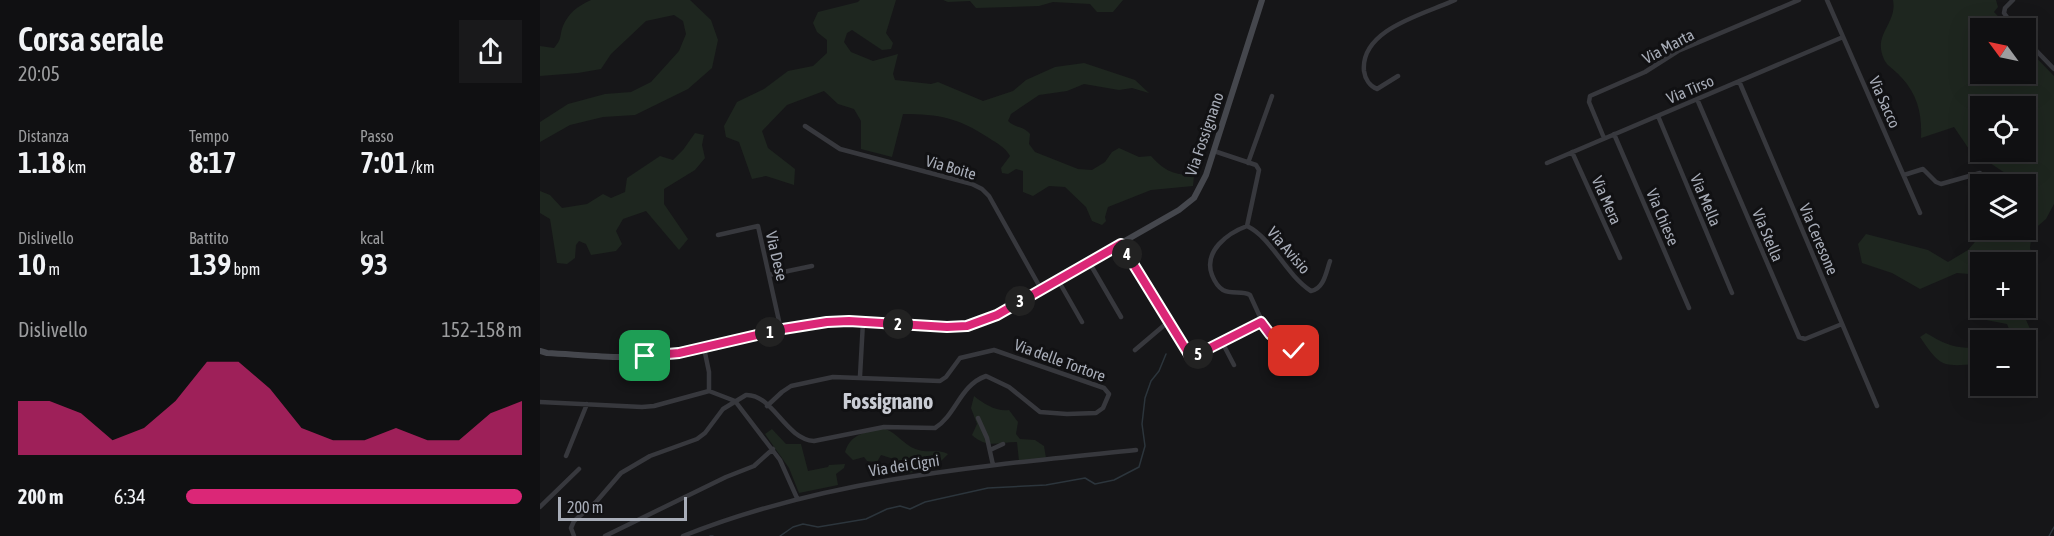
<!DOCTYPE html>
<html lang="it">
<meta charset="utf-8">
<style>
:root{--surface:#101012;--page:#19191b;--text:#f1f3f6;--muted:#9c9d9f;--line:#303032;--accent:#db2777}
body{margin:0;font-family:"Asap Condensed",sans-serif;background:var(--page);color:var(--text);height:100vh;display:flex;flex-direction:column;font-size:22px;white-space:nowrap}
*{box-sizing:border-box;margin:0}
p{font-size:20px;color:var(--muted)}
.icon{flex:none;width:33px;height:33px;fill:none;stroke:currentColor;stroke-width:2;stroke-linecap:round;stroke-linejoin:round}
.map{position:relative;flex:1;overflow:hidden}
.sheet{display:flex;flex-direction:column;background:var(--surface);width:540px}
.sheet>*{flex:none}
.needle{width:39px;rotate:303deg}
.controls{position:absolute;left:1430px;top:18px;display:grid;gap:12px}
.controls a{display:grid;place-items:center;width:66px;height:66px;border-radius:0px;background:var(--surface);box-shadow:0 6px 24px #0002,0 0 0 2px var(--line);font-size:30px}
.scale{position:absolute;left:18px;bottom:15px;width:129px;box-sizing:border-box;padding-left:6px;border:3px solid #a8adb8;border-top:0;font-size:16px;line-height:21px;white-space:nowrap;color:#a8adb8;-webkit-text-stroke:4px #111113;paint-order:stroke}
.pin{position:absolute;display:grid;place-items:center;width:51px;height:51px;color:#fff;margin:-26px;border-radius:12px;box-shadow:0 3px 9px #0006}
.km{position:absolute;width:30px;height:30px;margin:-15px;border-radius:50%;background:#222;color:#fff;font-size:16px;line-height:30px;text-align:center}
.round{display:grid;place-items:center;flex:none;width:63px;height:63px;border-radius:0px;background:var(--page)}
.headline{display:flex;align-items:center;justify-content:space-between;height:102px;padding:0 18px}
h1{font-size:33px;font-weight:600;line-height:45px}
.metrics{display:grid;grid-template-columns:repeat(3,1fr);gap:9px;height:102px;padding:6px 18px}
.metrics div{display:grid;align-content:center}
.metrics b{font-size:30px;font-weight:600}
.metrics small{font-size:16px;font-weight:400}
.metrics p{font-size:16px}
.chart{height:168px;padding:12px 18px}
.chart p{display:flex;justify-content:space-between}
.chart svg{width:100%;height:108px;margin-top:6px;fill:var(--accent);opacity:.7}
ul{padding:0 18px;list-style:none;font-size:20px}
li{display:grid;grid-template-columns:96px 72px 1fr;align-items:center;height:45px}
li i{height:15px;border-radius:8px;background:var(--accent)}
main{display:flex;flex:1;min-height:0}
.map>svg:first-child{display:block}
.green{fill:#1e261f;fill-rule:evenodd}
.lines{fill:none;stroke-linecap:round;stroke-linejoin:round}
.stream{stroke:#2c353c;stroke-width:1.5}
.street{stroke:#37383d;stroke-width:4.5}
.secondary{stroke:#45474d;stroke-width:6}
.route-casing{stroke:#fff;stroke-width:12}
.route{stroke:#db2777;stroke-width:8}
.labels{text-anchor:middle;stroke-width:6;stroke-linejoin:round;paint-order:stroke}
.street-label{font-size:16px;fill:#a8adb8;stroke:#111113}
.district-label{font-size:22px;font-weight:bold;fill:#c9ccd4;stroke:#111113}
</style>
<main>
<section class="sheet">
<div class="headline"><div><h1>Corsa serale</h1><p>20:05</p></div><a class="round"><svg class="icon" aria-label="share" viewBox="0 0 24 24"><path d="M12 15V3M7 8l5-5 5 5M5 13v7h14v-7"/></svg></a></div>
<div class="metrics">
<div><p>Distanza</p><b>1.18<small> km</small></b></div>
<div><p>Tempo</p><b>8:17</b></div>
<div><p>Passo</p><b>7:01<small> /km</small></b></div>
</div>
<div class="metrics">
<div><p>Dislivello</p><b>10<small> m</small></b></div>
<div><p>Battito</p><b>139<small> bpm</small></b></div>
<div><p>kcal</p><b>93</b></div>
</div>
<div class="chart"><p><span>Dislivello</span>152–158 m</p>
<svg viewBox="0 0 160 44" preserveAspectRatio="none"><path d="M0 44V22L10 22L20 27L30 38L40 33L50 22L60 6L70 6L80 17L90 33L100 38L110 38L120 33L130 38L140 38L150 27L160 22V44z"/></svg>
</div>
<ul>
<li><b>200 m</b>6:34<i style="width:100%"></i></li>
</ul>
</section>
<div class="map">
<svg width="1514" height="536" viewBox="0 0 1514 536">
<rect width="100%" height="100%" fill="#161618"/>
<path class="green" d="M51,0H150L171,20L178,40L172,68L148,89L95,115L63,117L30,125L0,142V122L28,104L65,94L91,92L111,82L139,51L146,34L143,21L134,15L106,21L71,54L61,69L38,73L0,76V46L14,48C23,38 19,36 23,26C29,12 38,6 51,0Z
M320,0H356L346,33L353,43L351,49L342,50L312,30L307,33L304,42L311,52L333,61L358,54L353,74L355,80L391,84L398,82L443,101L473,91L486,80L515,67L544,63L595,80L609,93L592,88L579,90L544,84L527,91L499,95L471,114L468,121C475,128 484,126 490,134L489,144L495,152L538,169L552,170L565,162L572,152L579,148L599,157L611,156C625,172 634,174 654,176L653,186L611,190L568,207L565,217L566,221L562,225L552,221L546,207L525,187L509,186L493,196L483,192V171L476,169L468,174L462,173L461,168L470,156C465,147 458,144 449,138C418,118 400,114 363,114L352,157L321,149V121L314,109L298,104L284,91L247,105L222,131L228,148L255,169L254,185L226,176L212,179L199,142L186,137L184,126L197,102L224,89L248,71L273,66L287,53V40L277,32L273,23L278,12L318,2Z
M403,0H583L573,12H557L550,4L513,2L499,6L436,8L430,1L408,2Z
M1353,0H1456L1458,7L1454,12L1469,28H1440V74H1485V46L1514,76V204L1506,219L1492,231L1490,248L1495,269L1485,301V262H1440V275L1417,273L1380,289L1352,273L1322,263L1318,244L1326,234L1388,250L1408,262L1428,250L1440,236L1452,230H1485V184H1477L1474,179L1447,161L1433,155L1414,127L1381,138C1382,114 1378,96 1362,78C1352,66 1344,67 1341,49C1339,31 1357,20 1353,0ZM1440,106H1485V152H1440Z
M155,133L164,135L162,145L165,158L155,170L124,189V204L148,239L139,250L106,211L83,219L76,231L82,244L76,251L51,255L46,244L39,241L36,245L35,258L27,264L17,263L10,219L0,213V191L10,195L22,208L47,204L63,194L71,198L85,192L87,178L120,156L133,160L143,150Z
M1440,304V308H1483L1482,311L1491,331V356L1485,364V340H1469L1472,336L1467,324L1446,320L1437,306Z
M1386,333C1405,344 1418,351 1440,346V365L1436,364C1401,367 1400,366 1380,337Z
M434,396C444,404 457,412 469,410L478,422L476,434L480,439L495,440L504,446L506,458L479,461L477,442C458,442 447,449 432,435L437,424L431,408Z
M342,428C353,430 361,441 371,447C385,455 398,448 408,454L394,468L363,474L359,469L357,460L341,455L337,462L327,461L324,457L313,460L305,452C311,433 325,433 342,428Z
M232,429L246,444H261L268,471L288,467L289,465L305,464L304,468L296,474L298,485L259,493L249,468L225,434Z"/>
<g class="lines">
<path class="stream" d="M170,536H173
M240,536L253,527L263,524L278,527L326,519L347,509L360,506L370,509L385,502L448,488L506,485L545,478L555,484L574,480L599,467L605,446L602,424L605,398L611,381L619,371L626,354
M1509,536L1514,527"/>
<path class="street" d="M1287,0L1380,213
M1473,0L1465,8L1464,13L1475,28
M1485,39L1514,69
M858,76L837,89C830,86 825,79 824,71C820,29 885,14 915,0
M1199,81L1337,406
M1157,99L1259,337L1265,339L1302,324
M1118,116L1192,293
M265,126L300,149L432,184L442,189L449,196L501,289
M1074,134L1149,308
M1064,138L1049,102L1050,96L1105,72L1138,51L1259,0
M674,151L716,165L719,170L707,226C688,233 663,251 672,275C674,280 678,287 683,290C692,295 702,290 710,295L726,330L757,354
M1032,152L1080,258
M708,163L732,96
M1007,163L1303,37
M1364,175L1383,169L1396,182L1401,184L1440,173
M707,226C732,238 745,274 771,291C784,289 786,272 790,261
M178,235L218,226L241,330
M581,244L651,356H654L721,322
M549,262L581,317
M229,275L272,266
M518,280L542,322
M682,342L694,365
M164,348L169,372V391L195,401L240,460L257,498
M595,350L628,322
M320,376L323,322
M0,402L102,407L114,406L169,391
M438,418L447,438L453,465
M450,450L463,444
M26,456L47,404
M0,507L39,469
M34,536L31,528L34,521L56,502L81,473L110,456L157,439L165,433L183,409L206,395C233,394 245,439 274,441L344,427L395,428C416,415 420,385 446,376L469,387L500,412L527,414L556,413L563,408L569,394L564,388L454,350L420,358L406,377L400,381L293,377L251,386L242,392L227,406
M65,536L186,477L214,466L233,449
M143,536C288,478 442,466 596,450"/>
<path class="secondary" d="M0,351L7,353C47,355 90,360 130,355C185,347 238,326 295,322C342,319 405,338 448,319L639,210L654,198L666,175L722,0"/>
</g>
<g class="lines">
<g class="route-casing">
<path id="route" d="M105,356L139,353L243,329L287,322L309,321L407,327L427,326L457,315L581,244L650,356H654L721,322L730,334L754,351"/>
</g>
<use href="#route" class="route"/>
</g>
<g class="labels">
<g class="street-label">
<text transform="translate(1128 46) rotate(-28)" y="6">Via Marta</text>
<text transform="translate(1150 89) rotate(-23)" y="6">Via Tirso</text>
<text transform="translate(1345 102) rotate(66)" y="6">Via Sacco</text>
<text transform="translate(664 134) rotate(-71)" y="6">Via Fossignano</text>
<text transform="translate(411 167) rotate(16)" y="6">Via Boite</text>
<text transform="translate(1067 200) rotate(66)" y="6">Via Mera</text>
<text transform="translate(1166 200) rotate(67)" y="6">Via Mella</text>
<text transform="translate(1123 217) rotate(67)" y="6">Via Chiese</text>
<text transform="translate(1228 235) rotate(67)" y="6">Via Stella</text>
<text transform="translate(1279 239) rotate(67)" y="6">Via Ceresone</text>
<text transform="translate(749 250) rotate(49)" y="6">Via Avisio</text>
<text transform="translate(237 256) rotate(77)" y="6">Via Dese</text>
<text transform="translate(520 360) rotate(20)" y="6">Via delle Tortore</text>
<text transform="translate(364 465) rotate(-9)" y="6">Via dei Cigni</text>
</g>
<g class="district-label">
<text x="348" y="409">Fossignano</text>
</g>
</g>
</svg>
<div class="controls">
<a><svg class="needle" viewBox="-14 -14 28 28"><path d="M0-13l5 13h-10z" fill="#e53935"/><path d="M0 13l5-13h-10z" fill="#9c9d9f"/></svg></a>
<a><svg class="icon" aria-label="locate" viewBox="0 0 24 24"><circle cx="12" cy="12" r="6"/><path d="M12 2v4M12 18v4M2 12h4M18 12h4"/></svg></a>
<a><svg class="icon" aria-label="layers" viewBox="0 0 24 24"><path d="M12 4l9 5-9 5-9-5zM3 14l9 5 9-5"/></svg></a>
<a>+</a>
<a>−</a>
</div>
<div class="scale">200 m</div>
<div class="pin" style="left:105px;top:356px;background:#1e9e55"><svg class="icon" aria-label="arrive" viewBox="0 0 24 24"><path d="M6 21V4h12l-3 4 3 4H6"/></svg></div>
<div class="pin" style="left:754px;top:351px;background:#d93025"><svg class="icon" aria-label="check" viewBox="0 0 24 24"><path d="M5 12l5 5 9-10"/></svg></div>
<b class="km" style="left:230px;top:332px">1</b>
<b class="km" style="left:358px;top:324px">2</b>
<b class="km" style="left:480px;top:301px">3</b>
<b class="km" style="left:587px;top:254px">4</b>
<b class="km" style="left:658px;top:354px">5</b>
</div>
</main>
